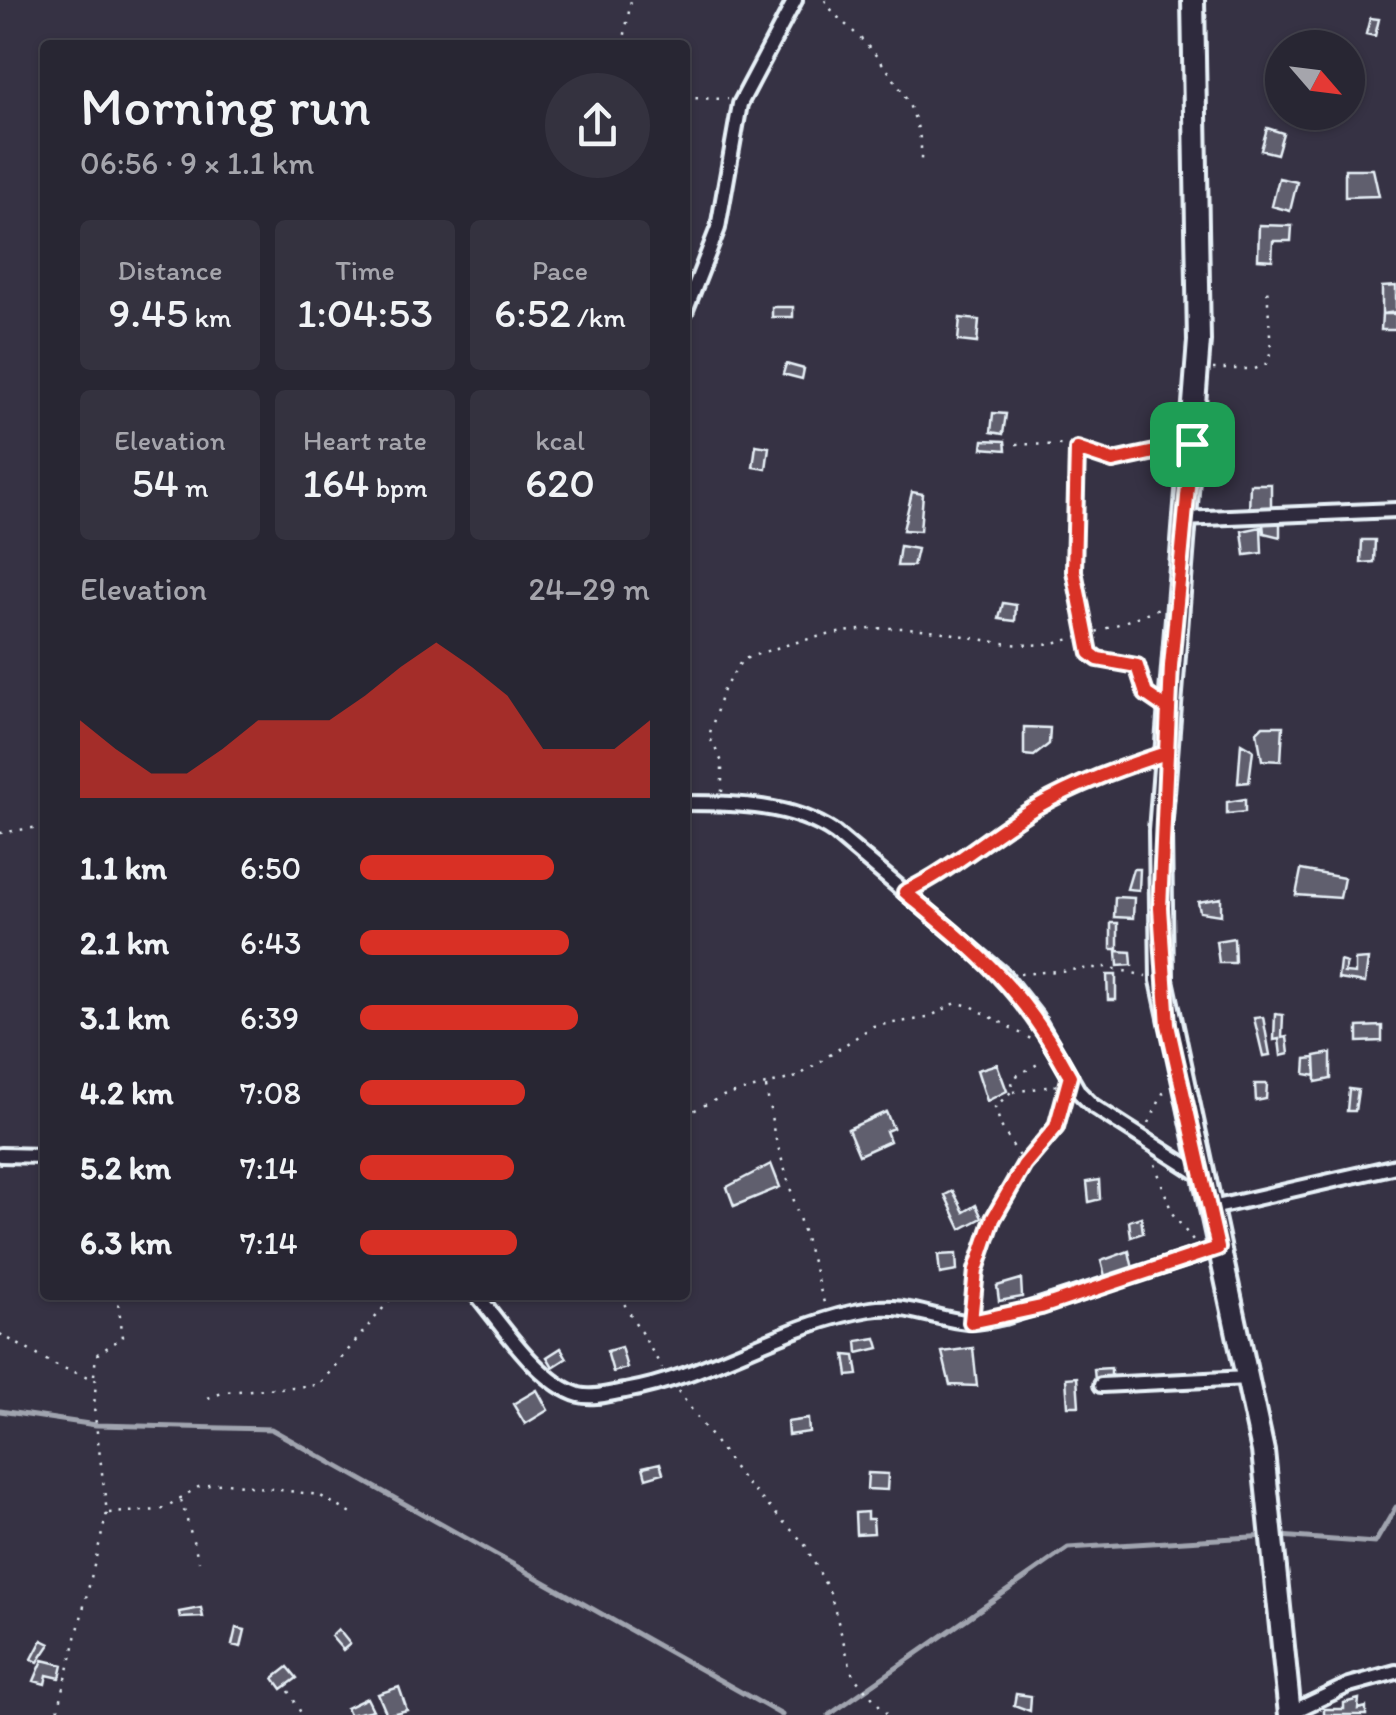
<!DOCTYPE html>
<meta charset="utf-8">
<style>
:root{--surface:#282633;--page:#34323f;--text:#f1f3f6;--muted:#a5a5ac;--line:#44434e;--accent:#d93025}
body{margin:0;font-family:Itim,sans-serif;background:var(--page);color:var(--text);height:100vh;display:flex;flex-direction:column;font-size:38px;white-space:nowrap}
*{box-sizing:border-box;margin:0}
p{font-size:32px;color:var(--muted)}
.icon{flex:none;width:55px;height:55px;fill:none;stroke:currentColor;stroke-width:2;stroke-linecap:round;stroke-linejoin:round}
.map{position:relative;flex:1;overflow:hidden}
.drawer{position:absolute;left:40px;top:40px;width:650px;height:1260px;display:flex;flex-direction:column;background:var(--surface);border-radius:10px;box-shadow:0 2px 8px #0004,0 0 0 2px var(--line)}
.drawer>*{flex:none}
.needle{width:65px;rotate:118deg}
.tools{position:absolute;left:1265px;top:30px;display:grid;gap:20px}
.tools a{display:grid;place-items:center;width:100px;height:100px;border-radius:50%;background:var(--surface);box-shadow:0 2px 8px #0004,0 0 0 2px var(--line);font-size:50px}
.pin{position:absolute;display:grid;place-items:center;width:85px;height:85px;color:#fff;margin:-42px;border-radius:20px;box-shadow:0 5px 15px #0006}
.round{display:grid;place-items:center;flex:none;width:105px;height:105px;border-radius:52px;background:var(--page)}
.summary{display:flex;align-items:center;justify-content:space-between;height:170px;padding:0 40px}
h1{font-size:55px;font-weight:600;line-height:75px}
.metrics{display:grid;grid-template-columns:repeat(3,1fr);gap:15px;height:170px;padding:10px 40px}
.metrics div{display:grid;align-content:center;border-radius:10px;background:var(--page);text-align:center}
.metrics b{font-size:42px;font-weight:600}
.metrics small{font-size:28px;font-weight:400}
.metrics p{font-size:28px}
.chart{height:280px;padding:20px 40px}
.chart p{display:flex;justify-content:space-between}
.chart svg{width:100%;height:180px;margin-top:10px;fill:var(--accent);opacity:.7}
ul{padding:0 40px;list-style:none;font-size:32px}
li{display:grid;grid-template-columns:160px 120px 1fr;align-items:center;height:75px}
li i{height:25px;border-radius:12px;background:var(--accent)}
.map>svg:first-child{display:block}
.lines{fill:none;stroke-linecap:round;stroke-linejoin:round}
.stream{stroke:#a0a4af;stroke-width:5}
.building{fill:#605e6e;stroke:#e8f1f8;stroke-width:2.5}
.street-casing{stroke:#e8f1f8;stroke-width:20}
.primary-casing{stroke:#e8f1f8;stroke-width:28}
.path{stroke:#e8f1f8;stroke-width:2.5;stroke-dasharray:2.5 8;stroke-linecap:butt}
.street{stroke:#2f2a3d;stroke-width:12}
.primary{stroke:#2f2a3d;stroke-width:20}
.route-casing{stroke:#fff;stroke-width:20}
.route{stroke:#d93025;stroke-width:12}
</style>
<div class="map">
<svg width="1396" height="1715" viewBox="0 0 1396 1715">
<rect width="100%" height="100%" fill="#363244"/>
<filter id="ink" filterUnits="userSpaceOnUse"><feTurbulence type="fractalNoise" baseFrequency=".01" numOctaves="2"/><feDisplacementMap in="SourceGraphic" scale="20" xChannelSelector="R" yChannelSelector="G"/><feConvolveMatrix kernelMatrix="1 2 1 2 8 2 1 2 1" color-interpolation-filters="sRGB"/></filter>
<g filter="url(#ink)">
<g class="lines">
<path class="stream" d="M0,1411L96,1425L271,1429L782,1715
M1279,1536L1375,1543L1396,1507
M829,1715L1068,1548L1268,1536"/>
</g>
<path class="building" d="M1370,18L1379,19L1375,36L1366,34Z
M1267,128L1283,133L1277,154L1261,150Z
M1345,169H1373L1379,196L1345,197Z
M1279,178L1297,182L1290,211L1272,206Z
M1259,225L1292,226L1291,241H1273L1272,260L1258,259Z
M1396,286V312L1382,314V287Z
M772,307H793V317H772Z
M1382,314H1396V330H1381Z
M960,318L979,320L977,343L958,341Z
M786,364L804,369L802,379L783,374Z
M993,413L1006,414L1003,434L991,432Z
M983,440L1005,441L1006,450L982,448Z
M756,445L769,447L766,469L753,467Z
M1250,484H1271V513H1249Z
M912,492L923,494L920,531L903,530Z
M1280,523V537L1264,533L1263,524Z
M1261,527L1262,553L1245,555L1242,531Z
M1362,540H1375L1374,562L1361,563Z
M900,546L917,549L913,566H897Z
M1003,603L1016,605L1015,621L999,619Z
M1263,726H1283L1281,761L1262,760L1257,732Z
M1024,727L1050,728L1049,744L1034,756L1024,755Z
M1241,743L1253,750L1249,782L1238,783Z
M1245,799V812L1227,814V802Z
M1133,869H1140L1139,890L1127,889Z
M1301,870L1344,878L1340,898L1296,895Z
M1115,897L1134,898L1133,918L1114,917Z
M1221,898V915L1200,912L1198,902Z
M1111,923H1118V949H1111Z
M1234,938L1235,963H1219L1216,941Z
M1117,951L1131,952L1132,965L1118,966Z
M1368,959L1365,983L1338,979L1340,961L1347,963L1344,973L1355,974V960Z
M1107,975H1116V1000H1108Z
M1275,1014L1283,1015L1282,1038L1287,1037L1289,1054L1281,1056L1279,1039L1274,1040Z
M1263,1017L1270,1055L1263,1056L1254,1018Z
M1382,1026V1041L1358,1042V1027Z
M1331,1053V1079L1316,1082L1315,1056Z
M1315,1058L1316,1076L1305,1074L1306,1059Z
M997,1064L1007,1091L987,1101L977,1070Z
M1255,1084H1267L1266,1099L1256,1101Z
M1349,1089L1358,1090L1355,1111H1347Z
M886,1112L893,1128L886,1131L890,1141L859,1155L848,1129Z
M771,1164L780,1187L734,1206L727,1187Z
M1099,1180L1100,1199L1089,1202L1087,1182Z
M953,1191L964,1212L976,1205L982,1218L961,1229L945,1195Z
M1141,1217L1143,1233L1131,1237L1129,1221Z
M1129,1251L1133,1269L1105,1276L1101,1261Z
M956,1254L957,1271L940,1274L938,1255Z
M1021,1279L1022,1297L999,1301L997,1286Z
M876,1338L879,1348L858,1353L857,1341Z
M621,1347L627,1368L613,1372L607,1351Z
M561,1348L567,1358L553,1367L547,1357Z
M973,1348L977,1386L950,1385L942,1352Z
M845,1355L855,1356L858,1375L848,1376Z
M1111,1368V1380L1095,1381L1094,1369Z
M1077,1377L1079,1406H1068L1066,1378Z
M537,1390L548,1410L525,1424L513,1404Z
M808,1419L809,1432L788,1435L787,1422Z
M660,1463L663,1473L646,1478L643,1467Z
M868,1473L888,1474L887,1490L867,1489Z
M867,1512V1519H873L874,1533L856,1534L855,1513Z
M201,1608L203,1617L180,1618L179,1612Z
M236,1628L245,1630L241,1647L232,1645Z
M338,1629L350,1644L343,1650L331,1636Z
M42,1640L50,1644L38,1662L32,1659Z
M43,1660L63,1665L60,1678L47,1675L45,1684L34,1681Z
M288,1667L297,1678L282,1689L274,1678Z
M399,1687L407,1710L387,1715L378,1694Z
M1016,1694L1031,1696L1030,1711L1014,1705Z
M367,1698L373,1710L349,1715L346,1708Z
M1359,1699L1358,1709L1366,1707V1715H1324V1709H1344V1703Z"/>
<g class="lines">
<g class="street-casing">
<path id="street" d="M685,312L718,228L740,104L795,0
M1182,519L1396,510
M685,803C735,803 793,804 835,833L1003,975L1036,1017L1079,1092L1093,1106L1204,1177
M0,1155L45,1156
M1212,1208L1396,1166
M477,1295C502,1325 540,1384 579,1395C594,1399 611,1393 625,1391C710,1376 785,1323 870,1309C905,1303 934,1319 967,1322C979,1323 993,1319 1005,1317L1219,1248
M1101,1385L1248,1378
M1290,1713L1349,1685L1396,1672"/>
</g>
<g class="primary-casing">
<path id="primary" d="M1193,0L1199,341L1160,831L1162,980L1263,1451L1290,1715"/>
</g>
<path class="path" d="M825,0C834,17 850,27 863,41C894,74 928,121 920,167
M623,45L631,0
M685,98L728,99
M1213,369H1255L1266,364L1271,351L1267,286
M1016,444L1065,445L1113,461L1171,448
M1077,449L1074,571L1090,653L1098,659L1154,666
M1137,666L1141,687L1154,701
M722,792V762L709,736L723,690L742,660C799,638 868,622 930,630C970,635 1009,650 1051,643C1089,637 1124,622 1159,608
M0,833L45,826
M920,885C961,865 994,834 1032,810C1068,786 1107,772 1148,759
M1020,974L1107,967L1146,976
M766,1087L774,1133L825,1306
M1013,1092L1059,1085
M685,1115L723,1096L797,1077L873,1026L927,1018L956,1003L971,1006L1031,1039
M1149,1123L1165,1089
M1155,1164L1172,1213L1193,1241
M1024,1165L1001,1126L995,1107L1011,1092L1013,1078L1043,1061
M619,1295L662,1368
M972,1310C979,1256 992,1217 1021,1171C1037,1145 1059,1128 1065,1097
M0,1334L55,1365L96,1380L94,1408L107,1513L57,1715
M94,1375L96,1355L123,1337L117,1295
M678,1391L743,1480L804,1543L830,1593L853,1676L888,1715
M208,1398L225,1392L319,1385L394,1295
M181,1500L199,1561
M109,1513L161,1510L200,1486L227,1483L319,1495L355,1516
M289,1691L302,1715"/>
<use href="#street" class="street"/>
<use href="#primary" class="primary"/>
</g>
</g>
<g class="lines" filter="url(#ink)">
<g class="route-casing">
<path id="route" d="M1192,444L1171,666L1160,908L1168,1025L1218,1248L1041,1307L971,1322L976,1270L993,1219L1024,1165L1056,1127L1070,1076C1023,989 980,954 905,892C953,869 991,834 1036,807C1078,783 1120,768 1166,753L1168,709L1146,694L1137,666L1098,659L1090,653L1074,571L1077,449L1113,461L1192,444"/>
</g>
<use href="#route" class="route"/>
</g>
</svg>
<div class="tools">
<a><svg class="needle" viewBox="-14 -14 28 28"><path d="M0-13l5 13h-10z" fill="#e53935"/><path d="M0 13l5-13h-10z" fill="#a5a5ac"/></svg></a>
</div>
<div class="pin" style="left:1192px;top:444px;background:#1e9e55"><svg class="icon" aria-label="arrive" viewBox="0 0 24 24"><path d="M6 21V4h12l-3 4 3 4H6"/></svg></div>
<section class="drawer">
<div class="summary"><div><h1>Morning run</h1><p>06:56 · 9 × 1.1 km</p></div><a class="round"><svg class="icon" aria-label="share" viewBox="0 0 24 24"><path d="M12 15V3M7 8l5-5 5 5M5 13v7h14v-7"/></svg></a></div>
<div class="metrics">
<div><p>Distance</p><b>9.45<small> km</small></b></div>
<div><p>Time</p><b>1:04:53</b></div>
<div><p>Pace</p><b>6:52<small> /km</small></b></div>
</div>
<div class="metrics">
<div><p>Elevation</p><b>54<small> m</small></b></div>
<div><p>Heart rate</p><b>164<small> bpm</small></b></div>
<div><p>kcal</p><b>620</b></div>
</div>
<div class="chart"><p><span>Elevation</span>24–29 m</p>
<svg viewBox="0 0 160 44" preserveAspectRatio="none"><path d="M0 44V25L10 32L20 38L30 38L40 32L50 25L60 25L70 25L80 19L90 12L100 6L110 12L120 19L130 32L140 32L150 32L160 25V44z"/></svg>
</div>
<ul>
<li><b>1.1 km</b>6:50<i style="width:67%"></i></li>
<li><b>2.1 km</b>6:43<i style="width:72%"></i></li>
<li><b>3.1 km</b>6:39<i style="width:75%"></i></li>
<li><b>4.2 km</b>7:08<i style="width:57%"></i></li>
<li><b>5.2 km</b>7:14<i style="width:53%"></i></li>
<li><b>6.3 km</b>7:14<i style="width:54%"></i></li>
</ul>
</section>
</div>
